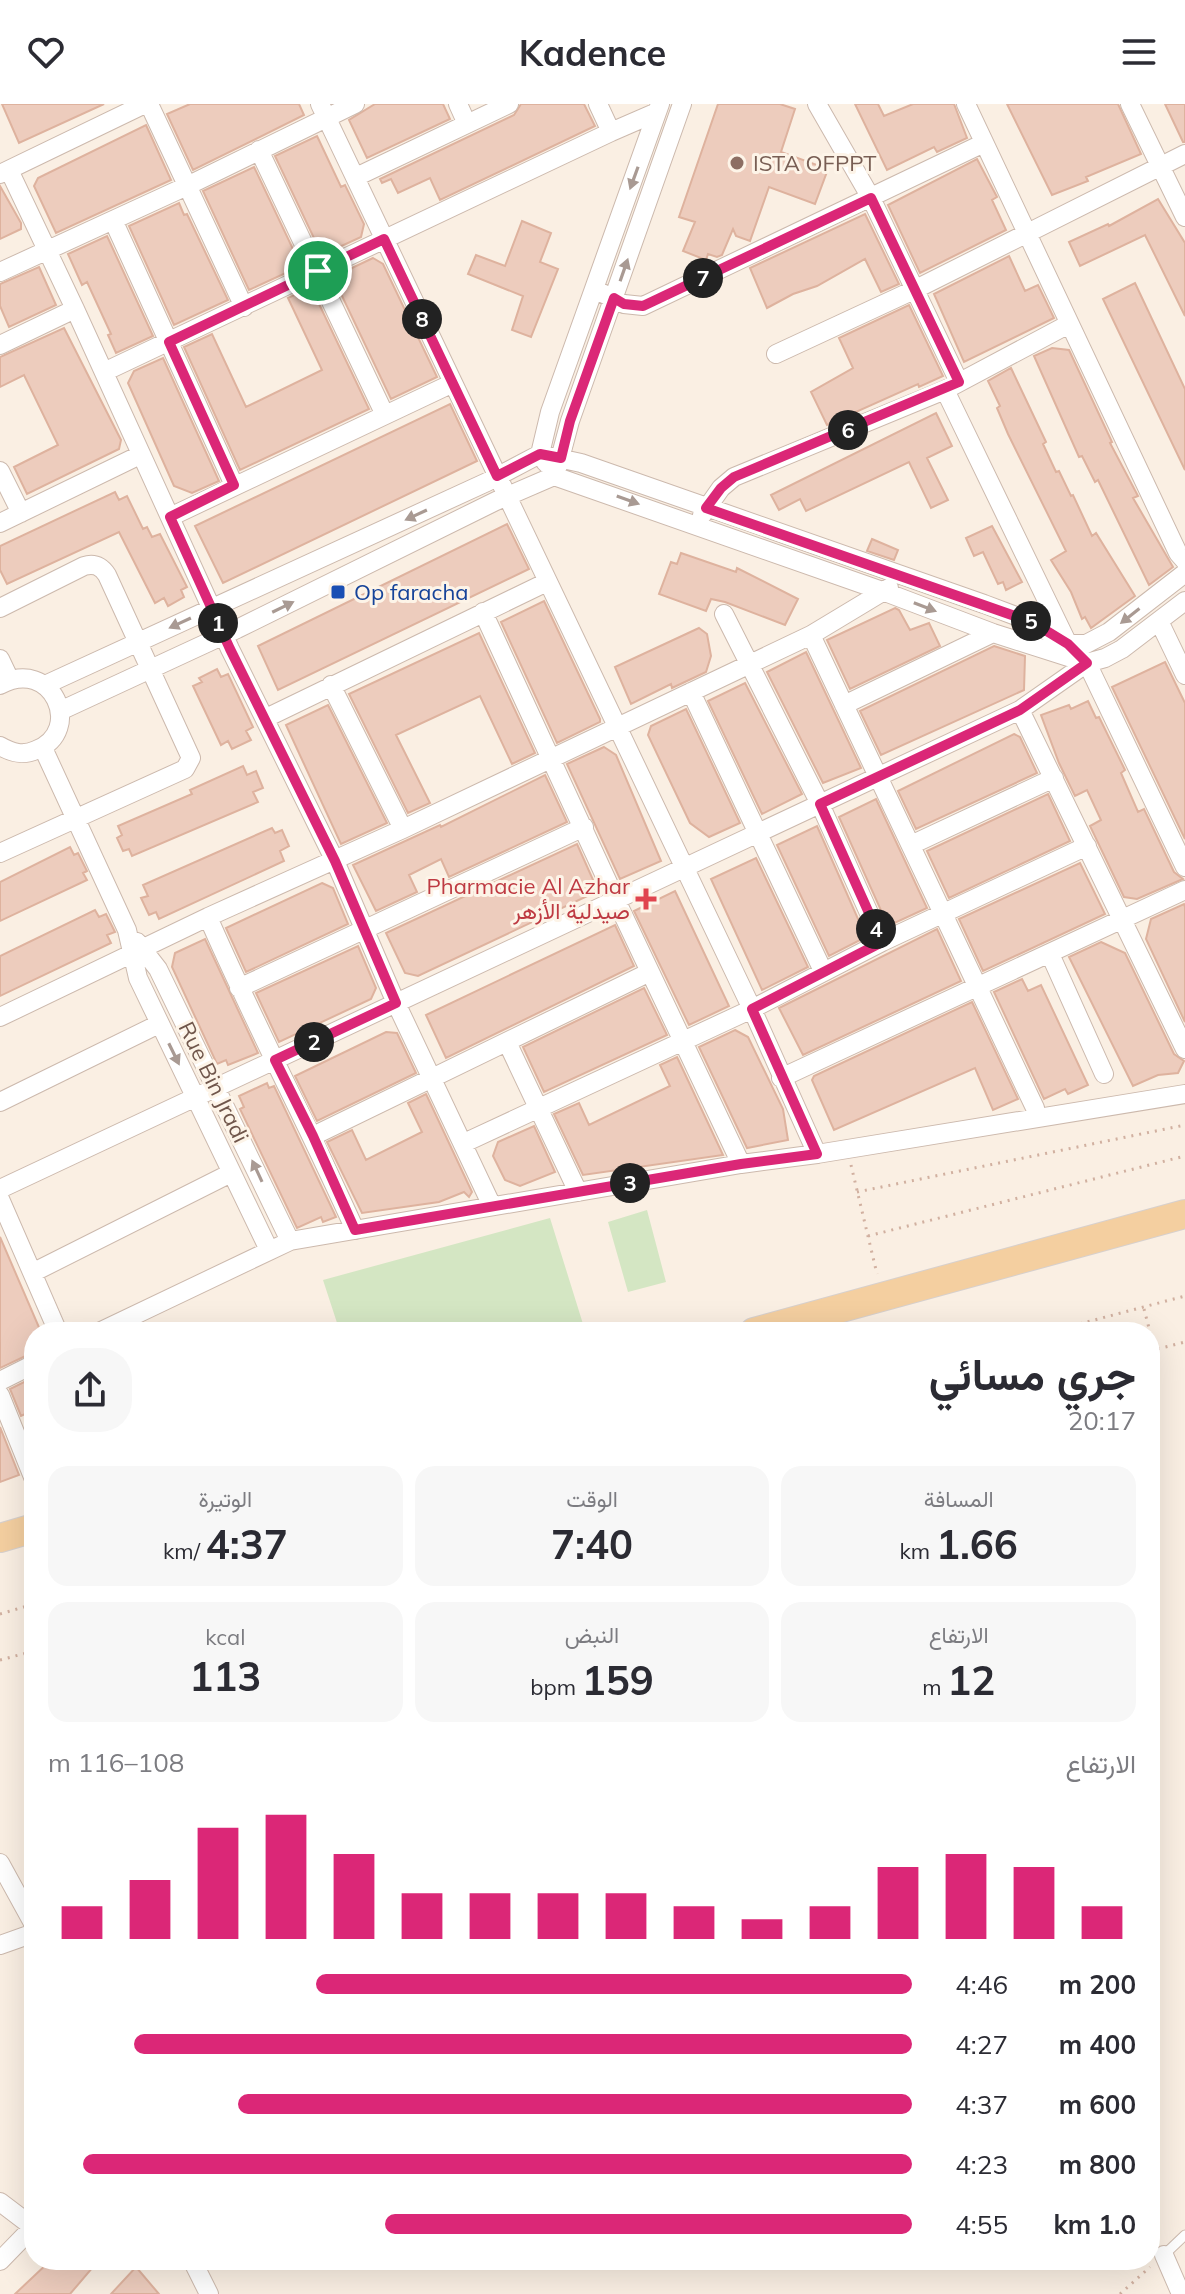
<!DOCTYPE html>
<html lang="ar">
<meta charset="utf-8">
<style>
:root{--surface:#fff;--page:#f7f7f7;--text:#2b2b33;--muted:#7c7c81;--accent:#db2777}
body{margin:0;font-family:Mulish,Vazirmatn,sans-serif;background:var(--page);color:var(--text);direction:rtl;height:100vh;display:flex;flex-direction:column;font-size:30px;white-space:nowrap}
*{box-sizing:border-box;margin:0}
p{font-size:26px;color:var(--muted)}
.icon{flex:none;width:44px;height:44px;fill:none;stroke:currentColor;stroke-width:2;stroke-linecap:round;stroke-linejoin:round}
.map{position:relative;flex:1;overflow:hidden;direction:ltr}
.side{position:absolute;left:24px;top:1218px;width:1136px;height:948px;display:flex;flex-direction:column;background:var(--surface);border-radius:32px;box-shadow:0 8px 32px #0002;direction:rtl}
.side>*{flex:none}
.pin{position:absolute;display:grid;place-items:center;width:68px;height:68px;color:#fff;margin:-34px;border:4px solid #fff;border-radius:50%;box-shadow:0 2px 8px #0007}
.km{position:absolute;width:40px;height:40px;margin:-20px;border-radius:50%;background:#222;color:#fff;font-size:22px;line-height:40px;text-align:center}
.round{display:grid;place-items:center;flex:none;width:84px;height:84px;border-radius:32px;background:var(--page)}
.summary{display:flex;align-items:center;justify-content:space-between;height:136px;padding:0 24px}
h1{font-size:44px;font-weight:700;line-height:60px}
.metrics{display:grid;grid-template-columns:repeat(3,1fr);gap:12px;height:136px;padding:8px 24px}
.metrics div{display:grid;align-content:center;border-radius:20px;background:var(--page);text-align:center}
.metrics b{font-size:40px;font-weight:700}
.metrics small{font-size:22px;font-weight:400}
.metrics p{font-size:22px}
.chart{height:224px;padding:16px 24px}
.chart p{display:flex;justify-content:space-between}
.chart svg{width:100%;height:144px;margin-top:8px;stroke:var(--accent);stroke-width:6}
ul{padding:0 24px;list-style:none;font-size:26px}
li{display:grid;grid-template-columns:128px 96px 1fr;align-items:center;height:60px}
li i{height:20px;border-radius:10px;background:var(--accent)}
header{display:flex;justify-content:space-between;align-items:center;height:104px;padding:0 24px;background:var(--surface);font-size:36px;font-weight:700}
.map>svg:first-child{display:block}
.garden{fill:#d4e6c3}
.building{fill:#edccbd;stroke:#deb29e;stroke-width:2}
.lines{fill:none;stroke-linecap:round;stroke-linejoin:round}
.service-casing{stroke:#ccb9ad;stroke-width:11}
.minor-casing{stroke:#ccb9ad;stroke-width:20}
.primary-casing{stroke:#d7d0cd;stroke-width:30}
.path{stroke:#d1b0a0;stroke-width:3;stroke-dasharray:2 6;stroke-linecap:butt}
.service{stroke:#fff;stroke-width:9}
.minor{stroke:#fff;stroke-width:18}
.primary{stroke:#f4cfa0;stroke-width:28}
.oneway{fill:#a99a93}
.route-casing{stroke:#fff;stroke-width:16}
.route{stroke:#db2777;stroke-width:10}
.education-dot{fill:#8d6e63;stroke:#fdf4e8;stroke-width:3}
.transit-dot{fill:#1a4fb4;stroke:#fdf4e8;stroke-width:3}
.health-dot{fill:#e0444e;stroke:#fdf4e8;stroke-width:3}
.labels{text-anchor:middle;stroke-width:6;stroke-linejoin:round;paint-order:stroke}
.education-label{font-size:22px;fill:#785e54;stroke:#fdf4e8;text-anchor:start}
.transit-label{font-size:22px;fill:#164399;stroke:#fdf4e8;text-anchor:start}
.health-label{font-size:22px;fill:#be3a42;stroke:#fdf4e8;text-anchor:end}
.street-label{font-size:22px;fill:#70564b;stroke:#fdf4e8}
</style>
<header><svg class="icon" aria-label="menu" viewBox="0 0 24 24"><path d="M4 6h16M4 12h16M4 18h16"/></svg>Kadence<svg class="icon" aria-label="heart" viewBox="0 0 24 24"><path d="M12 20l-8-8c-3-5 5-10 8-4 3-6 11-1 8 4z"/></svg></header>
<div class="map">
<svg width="1185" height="2190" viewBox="0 0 1185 2190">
<rect width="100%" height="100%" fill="#faefe3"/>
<path class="garden" d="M647,1106L666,1178L628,1188L608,1118Z
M550,1114L583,1220L556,1228H340L323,1176Z"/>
<path class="building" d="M2,0H104L19,39Z
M190,0H299L304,11L193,66L167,10Z
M375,0H443L450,15L367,54L349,16Z
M521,0H584L595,22L440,96L430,74L398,89L391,75L382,79L380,75L514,11Z
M718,0H780L795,5L781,48L828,65L815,100L769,83L750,137L736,132L733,125L722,151L717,153L708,150L706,156L683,147L695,118L679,113Z
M855,0H878L884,12L913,0H954L967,34L937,48L934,43L887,66Z
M1007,0H1118L1141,50L1086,73L1088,77L1052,91Z
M1165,0H1185V38H1183Z
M146,21L171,76L56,129L34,82L38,74Z
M317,32L341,83L345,81L364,120L361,133L322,151L275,52Z
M977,55L997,93L992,96L1006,126L920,169L888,101Z
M254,63L301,162L249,186L203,87Z
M0,82L21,119V125L0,135Z
M1158,95L1185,139V212L1145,131L1080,162L1069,138L1108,120L1109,122Z
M179,99L184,111L187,110L228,196L174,221L129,122Z
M865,110L899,180L881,188L865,155L817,182L793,190L767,204L750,164Z
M522,117L551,129L540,158L558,165L531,233L512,226L523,192L468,170L476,151L505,162Z
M107,132L153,232L116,249L108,231L111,230L87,178L82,181L68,150Z
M1009,152L1025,187L1038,181L1054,214L964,258L934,190Z
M373,154L383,160L437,273L391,295L333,173Z
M39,163L56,201L9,223L0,202V180Z
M1135,179L1185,285V366L1103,195Z
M311,183L369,305L240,366L184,243L212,230L246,303L322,266L288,194Z
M909,201L943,272L919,283L918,280L827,321L811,288L853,264L839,234Z
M64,224L121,336L119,345L27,390L14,363L58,341L24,271L0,283V253Z
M1052,244L1069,246L1112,338L1110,339L1138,392L1133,394L1173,463L1149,481L1098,376L1095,378L1082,352L1079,353L1034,252Z
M163,254L219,377L192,389L174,382L128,279L134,267Z
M1011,264L1046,338L1043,340L1056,368L1059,367L1071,392L1073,391L1092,432L1096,429L1135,492L1091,524L1085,513L1082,515L1071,488L1051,456L1066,447L1008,330L997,304L1000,302L988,277Z
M450,300L477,357L223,479L195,422Z
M936,309L952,342L927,354L948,396L931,404L909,358L806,407L800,395L779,406L771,391Z
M115,388L119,396L127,392L143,425L147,423L152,433L160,430L187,483L181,486L184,493L168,502L164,494L155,499L119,428L7,480L0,466V442Z
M507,420L529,465L278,586L258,542Z
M992,422L1022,478L1006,486L1003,478L998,480L983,448L974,452L966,434Z
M872,435L898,446L894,456L867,447Z
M681,449L736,468L737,464L798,495L785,521L725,498L711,495L706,507L659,490L671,458L677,460Z
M544,497L600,615V618L557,639L501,518Z
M895,504L899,506L910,526L929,519L940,542L850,585L827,536Z
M699,524L707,530L711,552L706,568L672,584L671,580L631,600L615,563Z
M479,529L535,649L512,660L480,592L396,631L430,699L408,709L349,590Z
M994,542L1025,552L1024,586L881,651L860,607Z
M806,548L861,664L823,679L767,568Z
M1165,558L1185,599V735L1112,583Z
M217,565L221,573L228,570L253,623L246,627L251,636L232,645L228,637L221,641L193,582L202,578L199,574Z
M745,579L802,690L762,710L708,597Z
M1088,597L1096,614L1099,613L1125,666L1121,669L1138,708L1144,705L1174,768L1183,775L1137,795L1124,793L1090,722L1101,716L1087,686L1075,692L1059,659L1041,611L1069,601L1071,605Z
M328,601L387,719L341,740L286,621Z
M686,605L740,719L709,733L690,719L648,631L651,622Z
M1014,630L1020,633L1037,669L916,725L898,687Z
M604,643L616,651L661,757L620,775L567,660Z
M243,662L247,671L256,667L263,684L253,688L258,698L132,752L129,745L123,747L117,734L122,731L118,722L192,690L190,686Z
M545,671L567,718L449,773L441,755L409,771L417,788L376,807L353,761L440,721L441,723Z
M1048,690L1070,737L949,794L927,747Z
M876,695L927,804L888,822L839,713Z
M817,722L866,833L829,852L777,741Z
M272,724L275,729L282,726L289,742L280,747L284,757L159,815L156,808L149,811L141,794L148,792L143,781Z
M577,740L598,787L418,872L405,869L386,829Z
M70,743L74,751L78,749L87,767L83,769L87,776L0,817V778Z
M756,754L808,863L762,886L711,775Z
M1080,759L1105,810L983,867L959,815Z
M322,779L333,784L348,820L246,868L226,824Z
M675,787L729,902L689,921L634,807Z
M1184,800L1185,803V918L1146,835L1151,815Z
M95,806L99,813L106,810L115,828L107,831L111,839L0,892V852Z
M615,821L634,862L446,954L426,911Z
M937,825L961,877L803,951L779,904Z
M205,835L258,949L228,961L226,956L217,960L172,863L175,849Z
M1101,838L1125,849L1174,950L1184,957L1178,969L1158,971L1133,982L1069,853Z
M358,842L376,884L371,895L279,938L256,889Z
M1022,875L1028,887L1041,881L1088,981L1068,990L1065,985L1044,995L994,888Z
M644,884L667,931L544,988L523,943Z
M972,898L1018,995L993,1006L975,964L834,1026L812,976L814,972Z
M735,926L748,933L783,1005L788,1036L747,1044L699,943Z
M386,928L397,929L416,969L317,1017L295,972Z
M677,953L723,1051L583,1071L554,1010L579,999L589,1021L670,982L660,961Z
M267,979L269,984L274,982L336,1113L323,1118L321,1113L297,1124L240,1005L244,1003L239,992Z
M426,990L472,1088L469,1093L464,1088L439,1098L362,1109L327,1038L352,1026L366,1056L422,1028L408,999Z
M534,1022L555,1068L520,1082L505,1076L493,1052L498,1038Z
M0,1133L41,1228H34V1248L0,1264Z
M34,1273V1306L21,1312L10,1285Z
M0,1323L19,1371L0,1378Z
M51,2156H99L70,2190H15Z
M136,2163L159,2190H111Z"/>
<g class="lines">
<g class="service-casing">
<path id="service" d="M1164,2151L1185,2131"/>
</g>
<g class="minor-casing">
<path id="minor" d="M149,0L244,203
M320,0L752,905L817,1050
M458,0L467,20
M598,0L611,28L657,8
M817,0L871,94L959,278
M966,0L1178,449L1185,457
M1130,0L1185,113
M259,46L384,309
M9,66L75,205L230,545L335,757L396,899L492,1102
M0,70L145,0
M356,73L509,0
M113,116L234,381
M0,168L187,82L355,0
M594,185L624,200L643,202L984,39
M0,241L75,205
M776,250L916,185L1185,50
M104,268L611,28
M945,286L1068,540L1087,559L1185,763
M546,359L540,350L550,308L660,0
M558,362L570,317L682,0
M0,367L21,409
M702,411L721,384L734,373L945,286L1069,220
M170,413L453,279
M0,419L140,351
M0,504L84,462C94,459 101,462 107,471L191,654L185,665L0,749
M483,508L616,796L741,1060
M724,510L820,700L882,838
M1159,517L1185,571
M811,531L1035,1004
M0,555L10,576
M0,581C52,552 85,627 36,646C23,652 12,649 0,642
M45,581L487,378L540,350L581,359L984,500L1032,518L1068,540H1086L1109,528L1185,469
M331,581L403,725
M691,588L823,867
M844,601L993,529
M1020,606L1185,945
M60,607L237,525L496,397L554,372L885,488L993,529L1087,559
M266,614L547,478
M43,644L127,826L138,874L269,1146
M911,741L1054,674
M208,813C254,919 308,1021 355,1126
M137,838L158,865L290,1137
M1050,850L1104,970
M239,884L584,723
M0,913L208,813L403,725L811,531L889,484
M507,938L578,1088
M781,974L1185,786
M0,998L159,920
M313,1032L650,868
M464,1039L752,905L882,838L1087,742
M0,1085L1020,606L1087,559L1105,554L1122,545L1185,497
M0,1095L58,1228
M34,1168L231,1069
M99,1228L290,1137L741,1060L817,1050L1185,990
M0,1277L34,1260
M0,1291L33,1373
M0,1759L34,1821
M0,1841L34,1829
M0,2098L33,2123
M1164,2151L1181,2190
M192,2156L209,2190
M0,2157L34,2122"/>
</g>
<g class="primary-casing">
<path id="primary" d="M754,1228L1185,1110
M0,1434L34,1424"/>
</g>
<path class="path" d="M851,1061L877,1170
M857,1088L1185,1021
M868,1132L1185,1052
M1144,1205L1150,1228
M1049,1228L1185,1192
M1150,1229L1155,1246
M1150,1247L1185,1238
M0,1510L34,1500
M0,1556L34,1547
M1120,2190L1150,2163"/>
<use href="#service" class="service"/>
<use href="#minor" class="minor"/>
<use href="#primary" class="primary"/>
</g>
<defs><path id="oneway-solid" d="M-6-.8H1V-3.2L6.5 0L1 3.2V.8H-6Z" transform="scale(2)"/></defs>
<g class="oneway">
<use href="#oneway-solid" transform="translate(634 74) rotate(110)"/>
<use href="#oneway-solid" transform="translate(624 166) rotate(-71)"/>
<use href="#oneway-solid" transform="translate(628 396) rotate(20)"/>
<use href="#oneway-solid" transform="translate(416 411) rotate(155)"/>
<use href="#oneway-solid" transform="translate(283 503) rotate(-26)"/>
<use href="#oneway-solid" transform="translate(925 503) rotate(21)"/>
<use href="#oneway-solid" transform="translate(1130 512) rotate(142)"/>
<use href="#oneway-solid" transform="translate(180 519) rotate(155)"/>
<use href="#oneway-solid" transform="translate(174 950) rotate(64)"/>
<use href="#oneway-solid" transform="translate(257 1067) rotate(-115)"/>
</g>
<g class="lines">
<g class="route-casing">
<path id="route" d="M871,94L959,278L734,373L721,384L706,404L1032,518L1068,540L1087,559L1020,606L820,700L882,838L752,905L817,1050L741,1060L355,1126L313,1032L275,956L396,899L335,757L230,545L170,413L234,381L169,238L384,135L497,372L540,350L561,354L570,317L614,194L624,200L643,202Z"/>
</g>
<use href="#route" class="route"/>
</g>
<circle class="education-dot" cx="737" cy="59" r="8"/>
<rect class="transit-dot" x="330" y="480" width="16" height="16" rx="4"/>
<path class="health-dot" d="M642 783h8v8h8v8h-8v8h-8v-8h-8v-8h8z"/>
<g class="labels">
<g class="education-label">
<text x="753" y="67">ISTA OFPPT</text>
</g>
<g class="transit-label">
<text x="354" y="496">Op faracha</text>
</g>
<g class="health-label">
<text x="630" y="790">Pharmacie Al Azhar<tspan x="630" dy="25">صيدلية الأزهر</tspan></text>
</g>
<g class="street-label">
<text transform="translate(214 978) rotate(64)" y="8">Rue Bin Jradi</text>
</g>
</g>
</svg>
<div class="pin" style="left:318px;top:167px;background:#1e9e55"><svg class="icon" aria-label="arrive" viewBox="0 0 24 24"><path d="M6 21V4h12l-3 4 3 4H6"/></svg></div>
<b class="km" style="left:218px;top:519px">1</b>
<b class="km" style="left:314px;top:938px">2</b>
<b class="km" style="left:630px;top:1079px">3</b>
<b class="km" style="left:876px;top:825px">4</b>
<b class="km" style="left:1031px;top:517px">5</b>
<b class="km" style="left:848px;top:326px">6</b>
<b class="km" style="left:703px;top:174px">7</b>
<b class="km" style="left:422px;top:215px">8</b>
<section class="side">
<div class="summary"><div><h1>جري مسائي</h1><p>20:17</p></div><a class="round"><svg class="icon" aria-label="share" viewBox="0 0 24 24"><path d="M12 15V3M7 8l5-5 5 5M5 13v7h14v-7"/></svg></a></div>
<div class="metrics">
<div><p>المسافة</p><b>1.66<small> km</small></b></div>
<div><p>الوقت</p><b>7:40</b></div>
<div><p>الوتيرة</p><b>4:37<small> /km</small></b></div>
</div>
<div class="metrics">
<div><p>الارتفاع</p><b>12<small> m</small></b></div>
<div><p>النبض</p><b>159<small> bpm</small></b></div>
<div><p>kcal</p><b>113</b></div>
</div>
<div class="chart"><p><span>الارتفاع</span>108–116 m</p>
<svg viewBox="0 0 160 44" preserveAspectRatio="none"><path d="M5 44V34M15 44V26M25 44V10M35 44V6M45 44V18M55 44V30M65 44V30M75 44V30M85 44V30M95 44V34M105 44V38M115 44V34M125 44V22M135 44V18M145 44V22M155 44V34"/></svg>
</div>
<ul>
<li><b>200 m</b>4:46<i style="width:69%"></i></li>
<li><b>400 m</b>4:27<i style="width:90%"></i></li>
<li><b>600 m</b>4:37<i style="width:78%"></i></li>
<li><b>800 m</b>4:23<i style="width:96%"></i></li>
<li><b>1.0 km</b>4:55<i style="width:61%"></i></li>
</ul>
</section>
</div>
